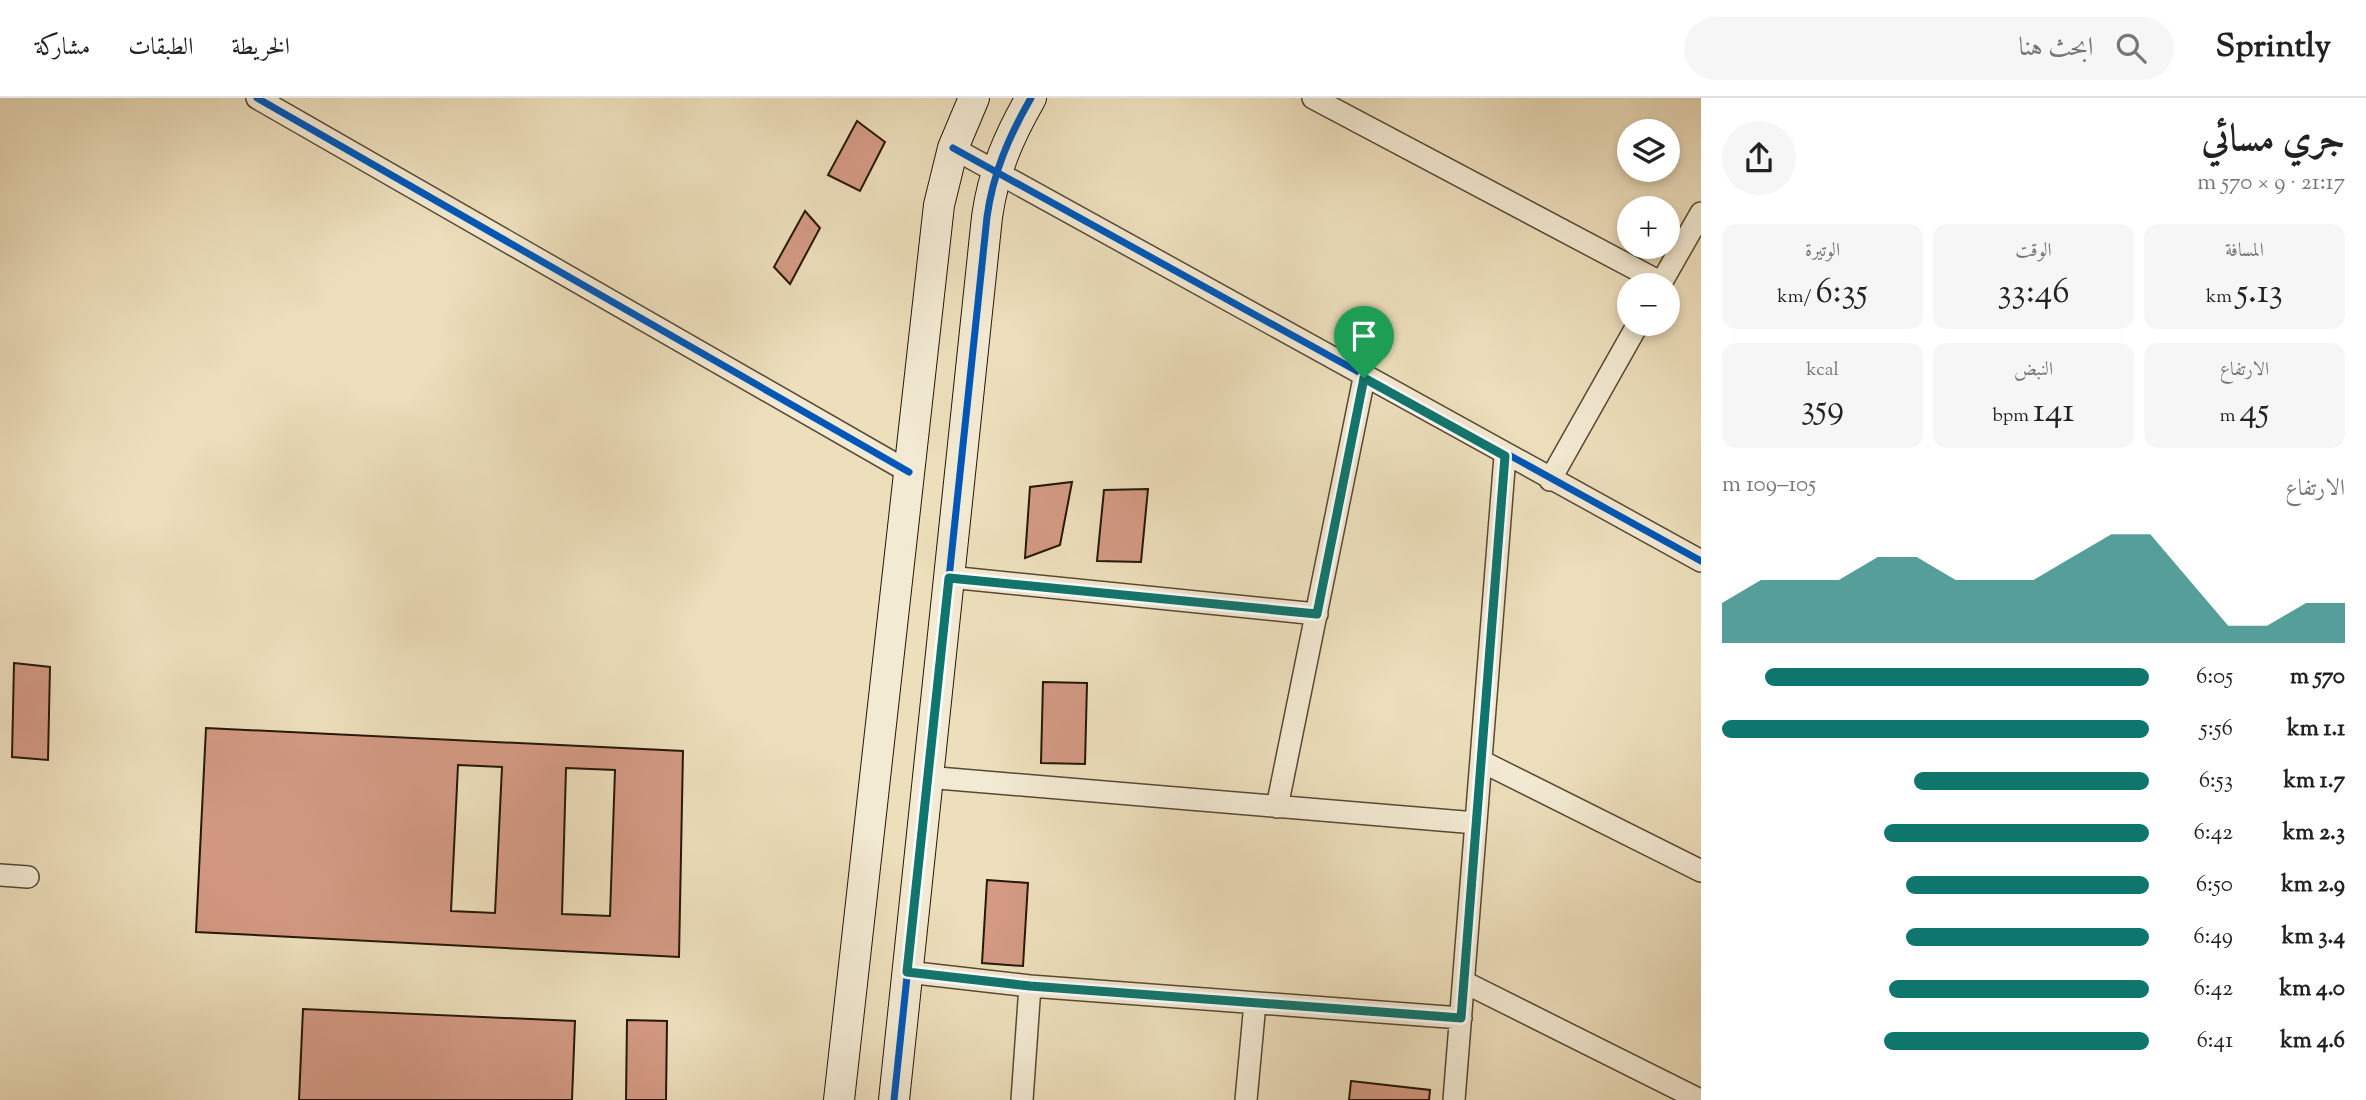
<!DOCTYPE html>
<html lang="ar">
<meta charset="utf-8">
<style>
:root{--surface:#fff;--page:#f6f6f6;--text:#222;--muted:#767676;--line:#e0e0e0;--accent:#0f766e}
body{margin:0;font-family:"Sorts Mill Goudy",Amiri,serif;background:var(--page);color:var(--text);direction:rtl;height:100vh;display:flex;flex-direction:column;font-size:26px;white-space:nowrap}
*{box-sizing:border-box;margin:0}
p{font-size:23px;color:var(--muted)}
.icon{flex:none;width:38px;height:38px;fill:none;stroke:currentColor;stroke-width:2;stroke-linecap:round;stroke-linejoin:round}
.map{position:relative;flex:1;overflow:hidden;direction:ltr}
.side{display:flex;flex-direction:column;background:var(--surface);width:665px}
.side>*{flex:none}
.fabs{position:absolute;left:1617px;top:21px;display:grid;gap:14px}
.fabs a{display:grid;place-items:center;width:63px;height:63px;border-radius:50%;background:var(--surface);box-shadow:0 4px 10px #0003;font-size:35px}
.pin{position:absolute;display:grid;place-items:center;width:60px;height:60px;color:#fff;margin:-72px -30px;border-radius:50% 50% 50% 0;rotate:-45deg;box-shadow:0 0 7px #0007}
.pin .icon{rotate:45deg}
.round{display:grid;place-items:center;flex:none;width:74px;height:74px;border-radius:37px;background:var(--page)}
.overview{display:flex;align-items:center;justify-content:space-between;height:119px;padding:0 21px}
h1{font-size:38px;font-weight:600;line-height:52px}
.metrics{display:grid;grid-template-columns:repeat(3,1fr);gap:10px;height:119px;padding:7px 21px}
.metrics div{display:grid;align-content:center;border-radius:14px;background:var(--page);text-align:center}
.metrics b{font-size:35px;font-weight:600}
.metrics small{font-size:19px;font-weight:400}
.metrics p{font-size:19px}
.chart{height:196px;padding:14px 21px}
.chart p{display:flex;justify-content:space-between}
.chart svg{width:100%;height:126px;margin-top:7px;fill:var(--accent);opacity:.7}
ul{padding:0 21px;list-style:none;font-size:23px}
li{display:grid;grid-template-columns:112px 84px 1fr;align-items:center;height:52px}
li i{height:18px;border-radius:9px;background:var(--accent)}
header{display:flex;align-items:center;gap:42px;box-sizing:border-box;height:98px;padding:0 35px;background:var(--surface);border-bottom:2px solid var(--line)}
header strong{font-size:33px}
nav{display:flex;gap:38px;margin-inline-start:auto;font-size:24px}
.search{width:490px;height:63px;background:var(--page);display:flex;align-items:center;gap:18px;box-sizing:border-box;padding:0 24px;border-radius:38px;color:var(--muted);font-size:26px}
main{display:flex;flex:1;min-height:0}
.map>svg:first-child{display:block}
.building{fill:#d49a84;stroke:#261706;stroke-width:2;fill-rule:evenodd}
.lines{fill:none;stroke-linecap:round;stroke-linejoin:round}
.street-casing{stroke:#584934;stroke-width:24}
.secondary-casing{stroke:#261706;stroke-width:32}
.street{stroke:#f3ead3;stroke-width:21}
.secondary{stroke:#f3ead3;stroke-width:30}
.cycleway-casing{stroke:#f3ead3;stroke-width:11}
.cycleway{stroke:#0057b8;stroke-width:7}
.route-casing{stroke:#fff;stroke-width:14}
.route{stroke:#0f766e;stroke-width:9}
</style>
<header>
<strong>Sprintly</strong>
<div class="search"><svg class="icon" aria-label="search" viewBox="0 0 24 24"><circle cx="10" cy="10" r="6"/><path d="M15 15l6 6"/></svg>ابحث هنا</div>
<nav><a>الخريطة</a><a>الطبقات</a><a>مشاركة</a></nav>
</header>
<main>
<section class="side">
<div class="overview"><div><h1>جري مسائي</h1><p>21:17 · 9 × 570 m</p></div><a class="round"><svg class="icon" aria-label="share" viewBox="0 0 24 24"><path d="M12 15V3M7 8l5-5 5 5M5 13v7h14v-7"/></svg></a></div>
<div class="metrics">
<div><p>المسافة</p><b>5.13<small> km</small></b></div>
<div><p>الوقت</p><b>33:46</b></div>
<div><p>الوتيرة</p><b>6:35<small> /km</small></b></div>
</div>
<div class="metrics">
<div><p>الارتفاع</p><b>45<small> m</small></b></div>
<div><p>النبض</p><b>141<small> bpm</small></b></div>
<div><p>kcal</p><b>359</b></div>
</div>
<div class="chart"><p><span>الارتفاع</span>105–109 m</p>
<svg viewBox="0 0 160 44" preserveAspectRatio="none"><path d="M0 44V30L10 22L20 22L30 22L40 14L50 14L60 22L70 22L80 22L90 14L100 6L110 6L120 22L130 38L140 38L150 30L160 30V44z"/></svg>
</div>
<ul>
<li><b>570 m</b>6:05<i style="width:90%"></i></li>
<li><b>1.1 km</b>5:56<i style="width:100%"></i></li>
<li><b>1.7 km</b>6:53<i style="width:55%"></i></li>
<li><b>2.3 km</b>6:42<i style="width:62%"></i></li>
<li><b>2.9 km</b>6:50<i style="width:57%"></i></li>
<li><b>3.4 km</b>6:49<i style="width:57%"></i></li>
<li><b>4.0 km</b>6:42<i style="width:61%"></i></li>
<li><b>4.6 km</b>6:41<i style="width:62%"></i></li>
</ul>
</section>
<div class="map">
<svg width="1701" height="1002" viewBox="0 0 1701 1002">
<rect width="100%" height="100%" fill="#eddfbc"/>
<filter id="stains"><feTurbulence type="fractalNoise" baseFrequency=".00286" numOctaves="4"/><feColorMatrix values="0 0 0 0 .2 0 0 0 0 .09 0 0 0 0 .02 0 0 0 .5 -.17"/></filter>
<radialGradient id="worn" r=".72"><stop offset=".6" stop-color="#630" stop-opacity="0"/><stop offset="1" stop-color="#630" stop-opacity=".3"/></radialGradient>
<path class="building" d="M857,23L885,44L860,93L828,77Z
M805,113L820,130L790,186L774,169Z
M1072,384L1060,447L1025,460L1030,389Z
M1148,391L1141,464L1097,463L1104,392Z
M14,565L50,569L48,662L12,659Z
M1043,584L1087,585L1085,666L1041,665Z
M206,630L683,653L679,859L196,834ZM458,667L502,669L495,815L451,813ZM566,670L615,672L610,818L562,816Z
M987,782L1028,785L1023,868L982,865Z
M303,911L575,923L572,1002H299Z
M627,922L667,923L666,1002H626Z
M1351,983L1430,992L1429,1002H1349Z"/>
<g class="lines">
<g class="street-casing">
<path id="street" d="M257,0L909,374
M1313,0L1662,185
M953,50L1701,463
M1660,187L1701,115
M1550,382L1638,226
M949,479L1317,516
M1481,663L1701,773
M926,679L1476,725
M1277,709L1364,280
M0,777L28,779
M907,874L1030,888L1461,920
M1464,884L1700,1002
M1022,1002L1030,888
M1246,1002L1255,905
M1454,1002L1505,358"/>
</g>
<g class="secondary-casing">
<path id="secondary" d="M839,1002L939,107L953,50L974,0
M894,1002L987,119C993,75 1009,38 1031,0"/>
</g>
<use href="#street" class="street"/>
<use href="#secondary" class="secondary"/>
<g class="cycleway-casing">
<path id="cycleway" d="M257,0L909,374
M953,50L1701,463
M894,1002L987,119C993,75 1009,38 1031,0"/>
</g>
<use href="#cycleway" class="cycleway"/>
</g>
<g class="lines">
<g class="route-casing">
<path id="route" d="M1364,280L1505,358L1461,920L1030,888L907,874L949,480L1317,516Z"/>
</g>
<use href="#route" class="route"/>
</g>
<rect width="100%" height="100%" filter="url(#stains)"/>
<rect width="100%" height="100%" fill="url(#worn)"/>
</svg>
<div class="fabs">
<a><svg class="icon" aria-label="layers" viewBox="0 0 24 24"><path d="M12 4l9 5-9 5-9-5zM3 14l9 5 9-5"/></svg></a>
<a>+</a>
<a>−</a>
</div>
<div class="pin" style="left:1364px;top:280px;background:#1e9e55"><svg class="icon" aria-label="arrive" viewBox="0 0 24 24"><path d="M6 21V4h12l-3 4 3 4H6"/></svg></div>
</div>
</main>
